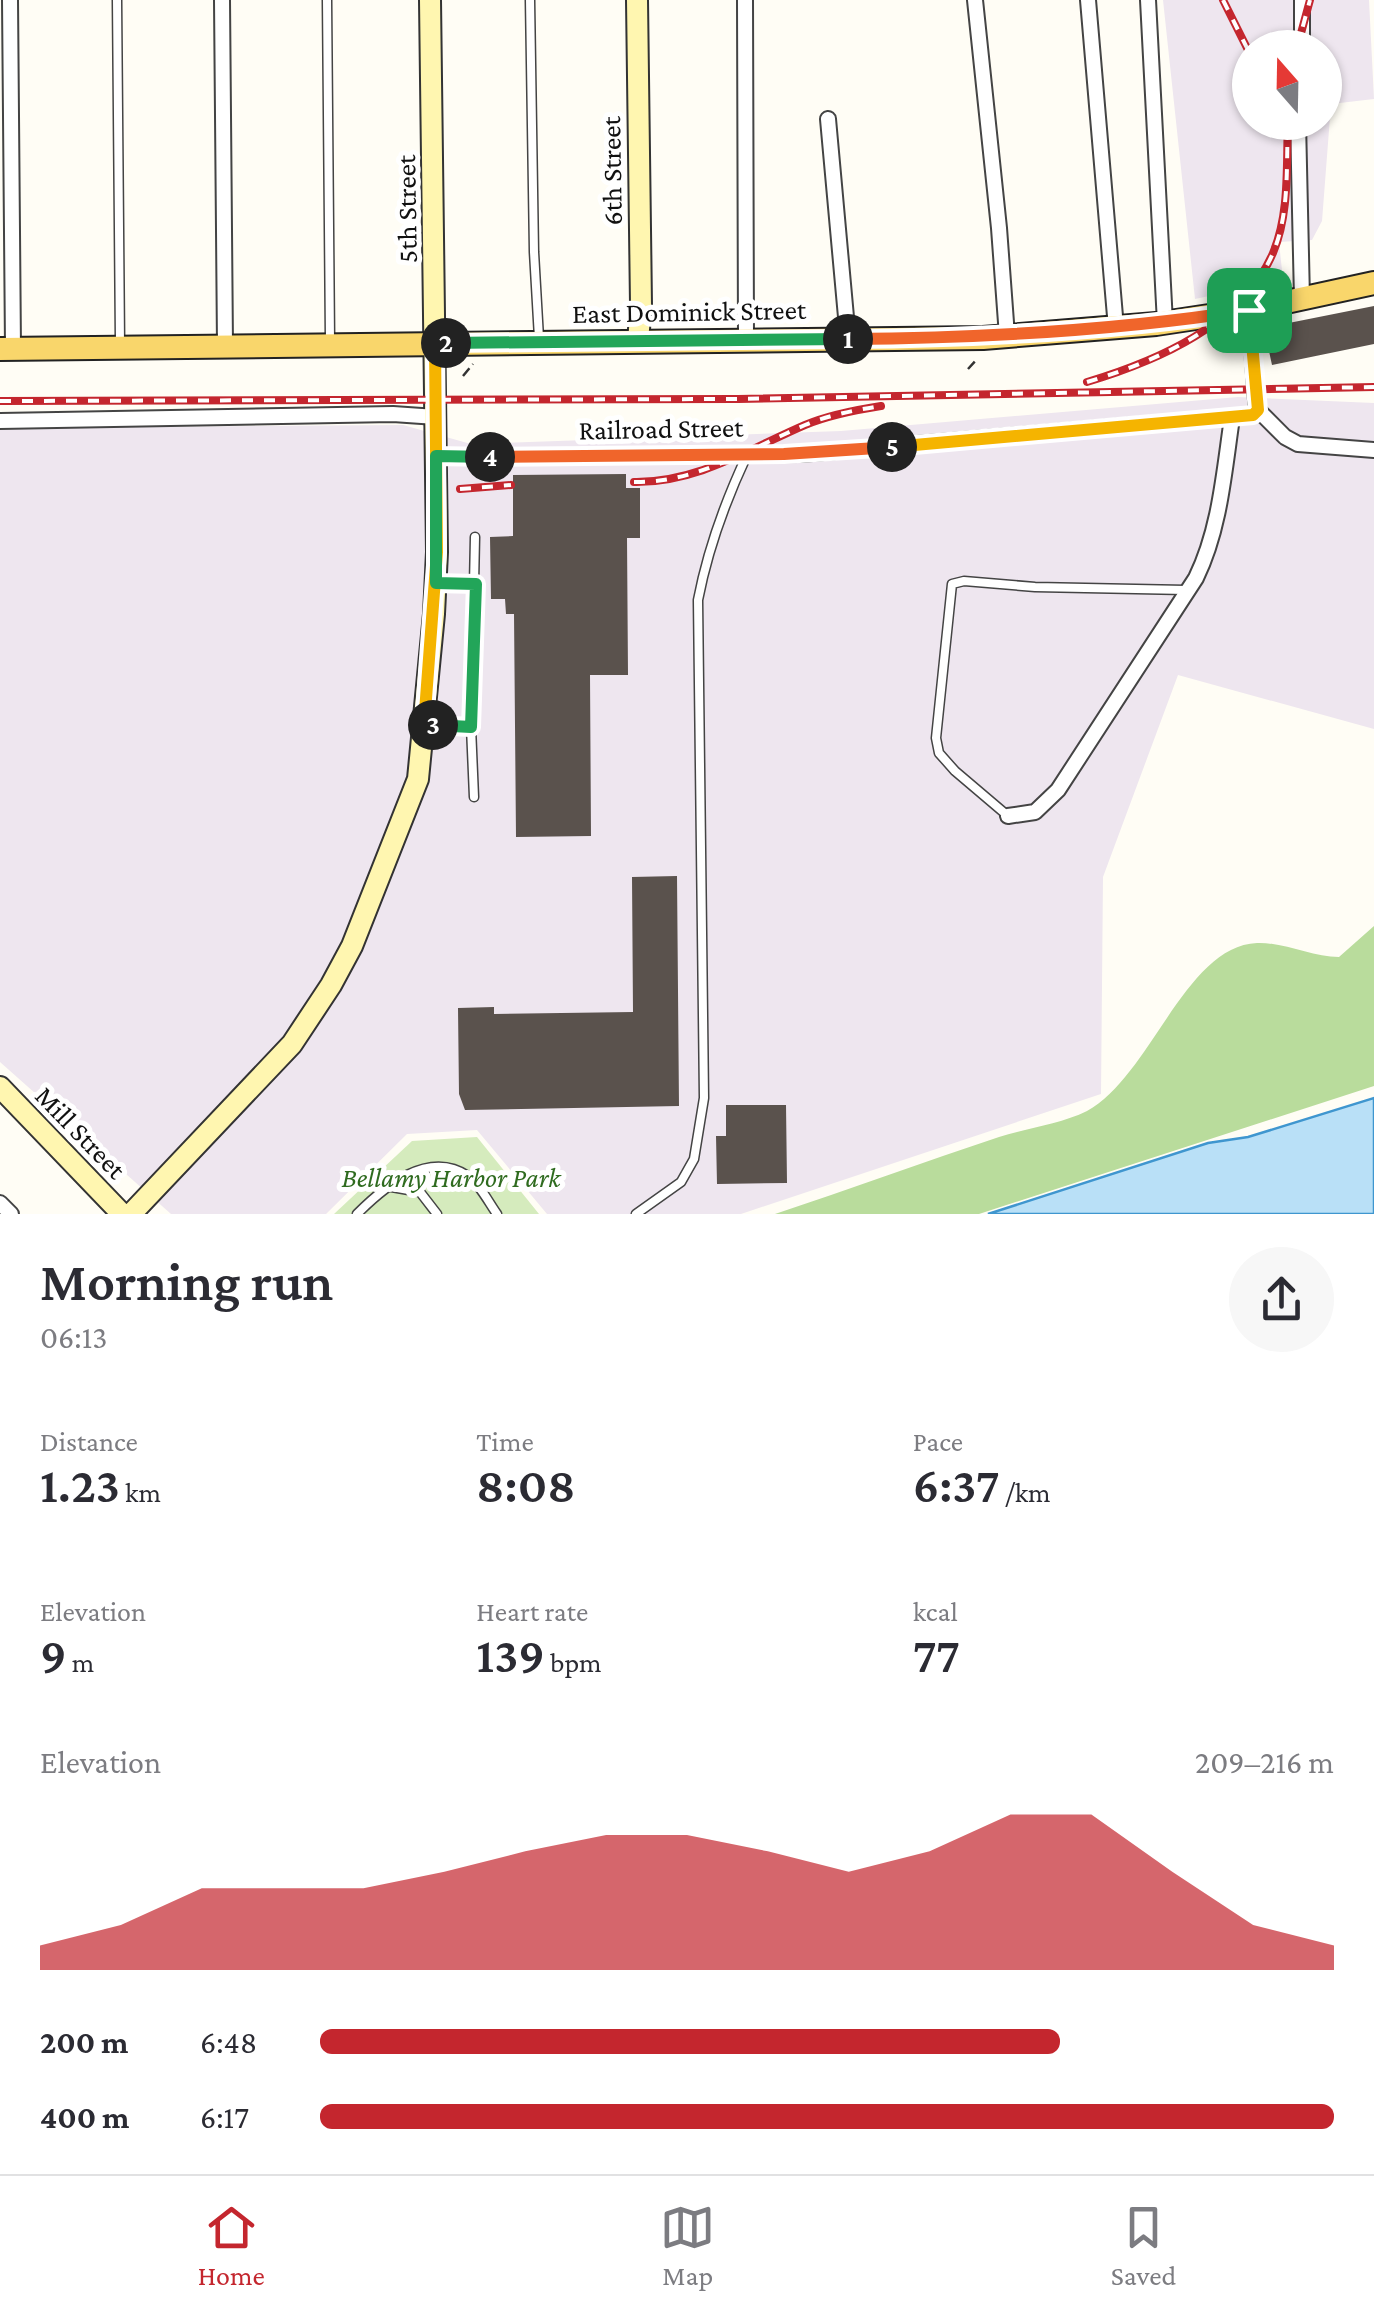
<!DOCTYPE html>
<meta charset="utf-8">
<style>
:root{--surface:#fff;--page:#f7f7f7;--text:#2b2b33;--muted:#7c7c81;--line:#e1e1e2;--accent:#c4262e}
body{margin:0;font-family:"Crimson Pro",serif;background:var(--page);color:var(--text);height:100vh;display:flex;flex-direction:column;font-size:38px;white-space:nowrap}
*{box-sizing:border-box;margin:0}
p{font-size:32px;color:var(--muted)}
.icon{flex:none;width:55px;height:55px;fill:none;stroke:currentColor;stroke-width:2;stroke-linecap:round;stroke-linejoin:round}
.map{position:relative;height:1214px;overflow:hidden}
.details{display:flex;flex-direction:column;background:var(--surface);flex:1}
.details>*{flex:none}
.needle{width:65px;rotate:340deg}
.controls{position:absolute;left:1232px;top:30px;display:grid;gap:20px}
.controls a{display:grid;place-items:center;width:110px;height:110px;border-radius:50%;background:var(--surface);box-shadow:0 2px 8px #0004;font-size:50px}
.pin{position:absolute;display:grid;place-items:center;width:85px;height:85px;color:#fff;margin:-42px;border-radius:20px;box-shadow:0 5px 15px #0006}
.km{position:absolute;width:50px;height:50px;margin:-25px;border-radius:50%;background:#222;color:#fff;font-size:28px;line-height:50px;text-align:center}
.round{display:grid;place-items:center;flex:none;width:105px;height:105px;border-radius:52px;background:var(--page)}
.overview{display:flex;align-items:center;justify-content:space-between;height:170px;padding:0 40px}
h1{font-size:55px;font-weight:600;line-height:75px}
.metrics{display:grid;grid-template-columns:repeat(3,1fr);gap:15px;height:170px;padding:10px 40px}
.metrics div{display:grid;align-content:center}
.metrics b{font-size:50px;font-weight:600}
.metrics small{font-size:28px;font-weight:400}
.metrics p{font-size:28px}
.chart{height:280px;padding:20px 40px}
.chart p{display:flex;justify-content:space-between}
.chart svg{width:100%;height:180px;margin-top:10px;fill:var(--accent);opacity:.7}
ul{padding:0 40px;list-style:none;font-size:32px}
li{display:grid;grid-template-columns:160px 120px 1fr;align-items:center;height:75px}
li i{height:25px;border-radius:12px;background:var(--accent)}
.tab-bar{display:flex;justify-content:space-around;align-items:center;height:140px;border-top:2px solid var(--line);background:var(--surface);font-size:28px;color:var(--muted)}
.tab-bar a{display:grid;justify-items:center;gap:5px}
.tab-bar .on{color:var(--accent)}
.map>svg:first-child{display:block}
.industrial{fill:#eee6ef;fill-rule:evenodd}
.green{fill:#d5ebbd}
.forest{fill:#b9dc9c}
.water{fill:#b9e0f7;stroke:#3f96cf;stroke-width:2.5}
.building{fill:#5a524d}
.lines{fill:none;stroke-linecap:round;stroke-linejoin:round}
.lane-casing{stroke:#444;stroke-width:11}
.street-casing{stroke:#444;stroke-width:18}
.secondary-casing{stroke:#333;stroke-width:24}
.primary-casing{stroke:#222;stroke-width:26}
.path{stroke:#333;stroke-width:2.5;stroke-dasharray:10 5;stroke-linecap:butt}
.lane{stroke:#fff;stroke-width:8}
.street{stroke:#fff;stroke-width:14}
.secondary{stroke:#fff6b0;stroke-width:20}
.primary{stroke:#f9d66b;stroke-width:22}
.rail-casing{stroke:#c4262e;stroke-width:8}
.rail{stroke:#fff;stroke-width:4;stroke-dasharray:11;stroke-linecap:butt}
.split-1-casing{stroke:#fff;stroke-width:20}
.split-2-casing{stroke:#fff;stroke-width:20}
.split-3-casing{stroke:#fff;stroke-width:20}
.split-4-casing{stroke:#fff;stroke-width:20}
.split-5-casing{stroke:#fff;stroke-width:20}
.split-6-casing{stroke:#fff;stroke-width:20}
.split-1{stroke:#f0652b;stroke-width:12}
.split-2{stroke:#22a559;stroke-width:12}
.split-3{stroke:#f5b400;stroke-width:12}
.split-4{stroke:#22a559;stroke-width:12}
.split-5{stroke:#f0652b;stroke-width:12}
.split-6{stroke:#f5b400;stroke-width:12}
.labels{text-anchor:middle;stroke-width:10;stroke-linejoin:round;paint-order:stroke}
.street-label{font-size:28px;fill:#111;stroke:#fff}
.park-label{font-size:28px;font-style:italic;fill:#2f6b1f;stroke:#fff}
</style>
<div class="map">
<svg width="1374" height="1214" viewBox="0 0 1374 1214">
<rect width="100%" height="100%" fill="#fffdf5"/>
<path class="industrial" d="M1163,0H1369L1374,99L1331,104L1322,221L1312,240L1279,242L1283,280L1195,299ZM1250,48H1325V122H1250Z
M1238,397L1374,403V729L1178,675L1103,877L1101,1094L741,1214H547L477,1130L407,1134L326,1214H171L0,1062V428L403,425L471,444L841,431Z"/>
<path class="green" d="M477,1137L539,1214H334L412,1141Z"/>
<path class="forest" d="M1374,926V1086L979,1214H775C850,1189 924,1162 999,1137C1027,1128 1061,1124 1087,1111C1151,1076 1185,946 1257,943C1284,942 1312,957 1339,957Z"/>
<path class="water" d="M1374,1098V1214H988L1208,1143L1248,1137Z"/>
<path class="building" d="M1374,306V344L1272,365L1264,328Z
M626,474V488H640V538H627L628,675H590L591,836L516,837L514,614H506L505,599H491L490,537L513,536V475Z
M677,876L679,1106L465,1110L459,1094L458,1008L494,1007V1014L633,1012L632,877Z
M726,1105H786L787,1183L717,1184L716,1136H726Z"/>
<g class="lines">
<g class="lane-casing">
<path id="lane" d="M117,0L120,343
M327,0L330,340
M530,0L534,252L539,338
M440,583L475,584
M424,725L471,727
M474,797L471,727L475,537
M1008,816L955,771L939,753L936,738L952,584L964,581L1035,587L1186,590
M386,1186L420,1192L437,1214
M357,1214C384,1187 428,1149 468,1176C479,1183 489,1203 497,1214
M636,1214L681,1182L694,1159L704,1098L698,600C708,548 725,502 747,455"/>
</g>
<g class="street-casing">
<path id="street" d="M10,0L13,348
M222,0L225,346
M745,0L746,340
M975,0L999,228L1007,336
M1088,0L1116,328
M1148,0L1165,323
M1302,0V48
M828,119L848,339
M1298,122L1302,299
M1258,410L1285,437L1298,444L1374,450
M0,421L393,414L436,417
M436,457L801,454L1253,415L1257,413L1249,310
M1008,816L1035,812L1058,790L1196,578C1220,529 1224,472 1232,418
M0,1203L11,1214"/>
</g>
<g class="secondary-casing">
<path id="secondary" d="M637,0L641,305L638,341
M0,1087L122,1214
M131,1214L292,1044L331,985L352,946L418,779L434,614L437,552L430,0"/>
</g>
<g class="primary-casing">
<path id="primary" d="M0,349L983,338L1156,324L1249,310L1374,283"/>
</g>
<path class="path" d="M968,369L978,358
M463,376L473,364"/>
<use href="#lane" class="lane"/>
<use href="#street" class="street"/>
<use href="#secondary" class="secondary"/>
<use href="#primary" class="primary"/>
<g class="rail-casing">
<path id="rail" d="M1223,0L1250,54
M1297,48L1310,0
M1087,382C1157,361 1242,325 1273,253C1290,213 1286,165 1288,122
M0,401L738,399L1374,387
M634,482C697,483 749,449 805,425C829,415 855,410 881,406
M460,489L511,485"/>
</g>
<use href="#rail" class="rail"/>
</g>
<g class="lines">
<g class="split-1-casing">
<path id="split-1" d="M848,339C983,338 1115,331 1249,310"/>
</g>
<g class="split-2-casing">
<path id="split-2" d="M446,343L848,339"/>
</g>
<g class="split-3-casing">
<path id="split-3" d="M433,725H424L437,552L435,344L446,343"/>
</g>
<g class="split-4-casing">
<path id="split-4" d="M433,725L471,727L476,584L436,583V456L490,457"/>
</g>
<g class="split-5-casing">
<path id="split-5" d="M490,457L784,454L892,447"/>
</g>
<g class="split-6-casing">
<path id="split-6" d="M892,447L1253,415L1258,410L1249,310"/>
</g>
<use href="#split-1" class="split-1"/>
<use href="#split-2" class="split-2"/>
<use href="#split-3" class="split-3"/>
<use href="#split-4" class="split-4"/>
<use href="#split-5" class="split-5"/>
<use href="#split-6" class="split-6"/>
</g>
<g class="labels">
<g class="street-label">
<text transform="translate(611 171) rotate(-91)" y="10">6th Street</text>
<text transform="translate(406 209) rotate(-91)" y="10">5th Street</text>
<text transform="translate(689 311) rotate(-1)" y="10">East Dominick Street</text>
<text transform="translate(661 428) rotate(-1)" y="10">Railroad Street</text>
<text transform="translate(81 1132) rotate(46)" y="10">Mill Street</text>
</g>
<g class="park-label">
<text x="451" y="1187">Bellamy Harbor Park</text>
</g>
</g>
</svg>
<div class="controls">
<a><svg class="needle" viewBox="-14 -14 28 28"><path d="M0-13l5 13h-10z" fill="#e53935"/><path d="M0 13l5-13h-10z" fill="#7c7c81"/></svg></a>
</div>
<div class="pin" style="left:1249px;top:310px;background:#1e9e55"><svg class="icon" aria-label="arrive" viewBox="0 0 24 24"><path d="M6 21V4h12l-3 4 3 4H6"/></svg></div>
<b class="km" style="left:848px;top:339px">1</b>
<b class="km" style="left:446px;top:343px">2</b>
<b class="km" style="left:433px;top:725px">3</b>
<b class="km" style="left:490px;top:457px">4</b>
<b class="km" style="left:892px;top:447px">5</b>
</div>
<section class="details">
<div class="overview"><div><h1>Morning run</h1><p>06:13</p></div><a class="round"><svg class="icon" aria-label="share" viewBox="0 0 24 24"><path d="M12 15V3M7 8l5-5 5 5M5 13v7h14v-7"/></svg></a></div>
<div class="metrics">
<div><p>Distance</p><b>1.23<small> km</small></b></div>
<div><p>Time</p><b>8:08</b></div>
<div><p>Pace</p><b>6:37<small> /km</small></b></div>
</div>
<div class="metrics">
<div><p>Elevation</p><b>9<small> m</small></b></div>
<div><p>Heart rate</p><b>139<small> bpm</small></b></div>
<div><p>kcal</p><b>77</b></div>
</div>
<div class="chart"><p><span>Elevation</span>209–216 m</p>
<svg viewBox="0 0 160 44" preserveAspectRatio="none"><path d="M0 44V38L10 33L20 24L30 24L40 24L50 20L60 15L70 11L80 11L90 15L100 20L110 15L120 6L130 6L140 20L150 33L160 38V44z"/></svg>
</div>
<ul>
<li><b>200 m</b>6:48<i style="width:73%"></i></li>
<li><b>400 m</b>6:17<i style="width:100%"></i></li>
</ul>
</section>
<nav class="tab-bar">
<a class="on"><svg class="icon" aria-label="home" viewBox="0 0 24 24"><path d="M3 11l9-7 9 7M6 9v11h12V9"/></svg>Home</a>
<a><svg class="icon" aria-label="map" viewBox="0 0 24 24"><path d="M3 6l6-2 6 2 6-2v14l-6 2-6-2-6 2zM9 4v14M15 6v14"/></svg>Map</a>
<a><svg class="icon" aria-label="saved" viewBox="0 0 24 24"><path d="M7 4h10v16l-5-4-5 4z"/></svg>Saved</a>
</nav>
